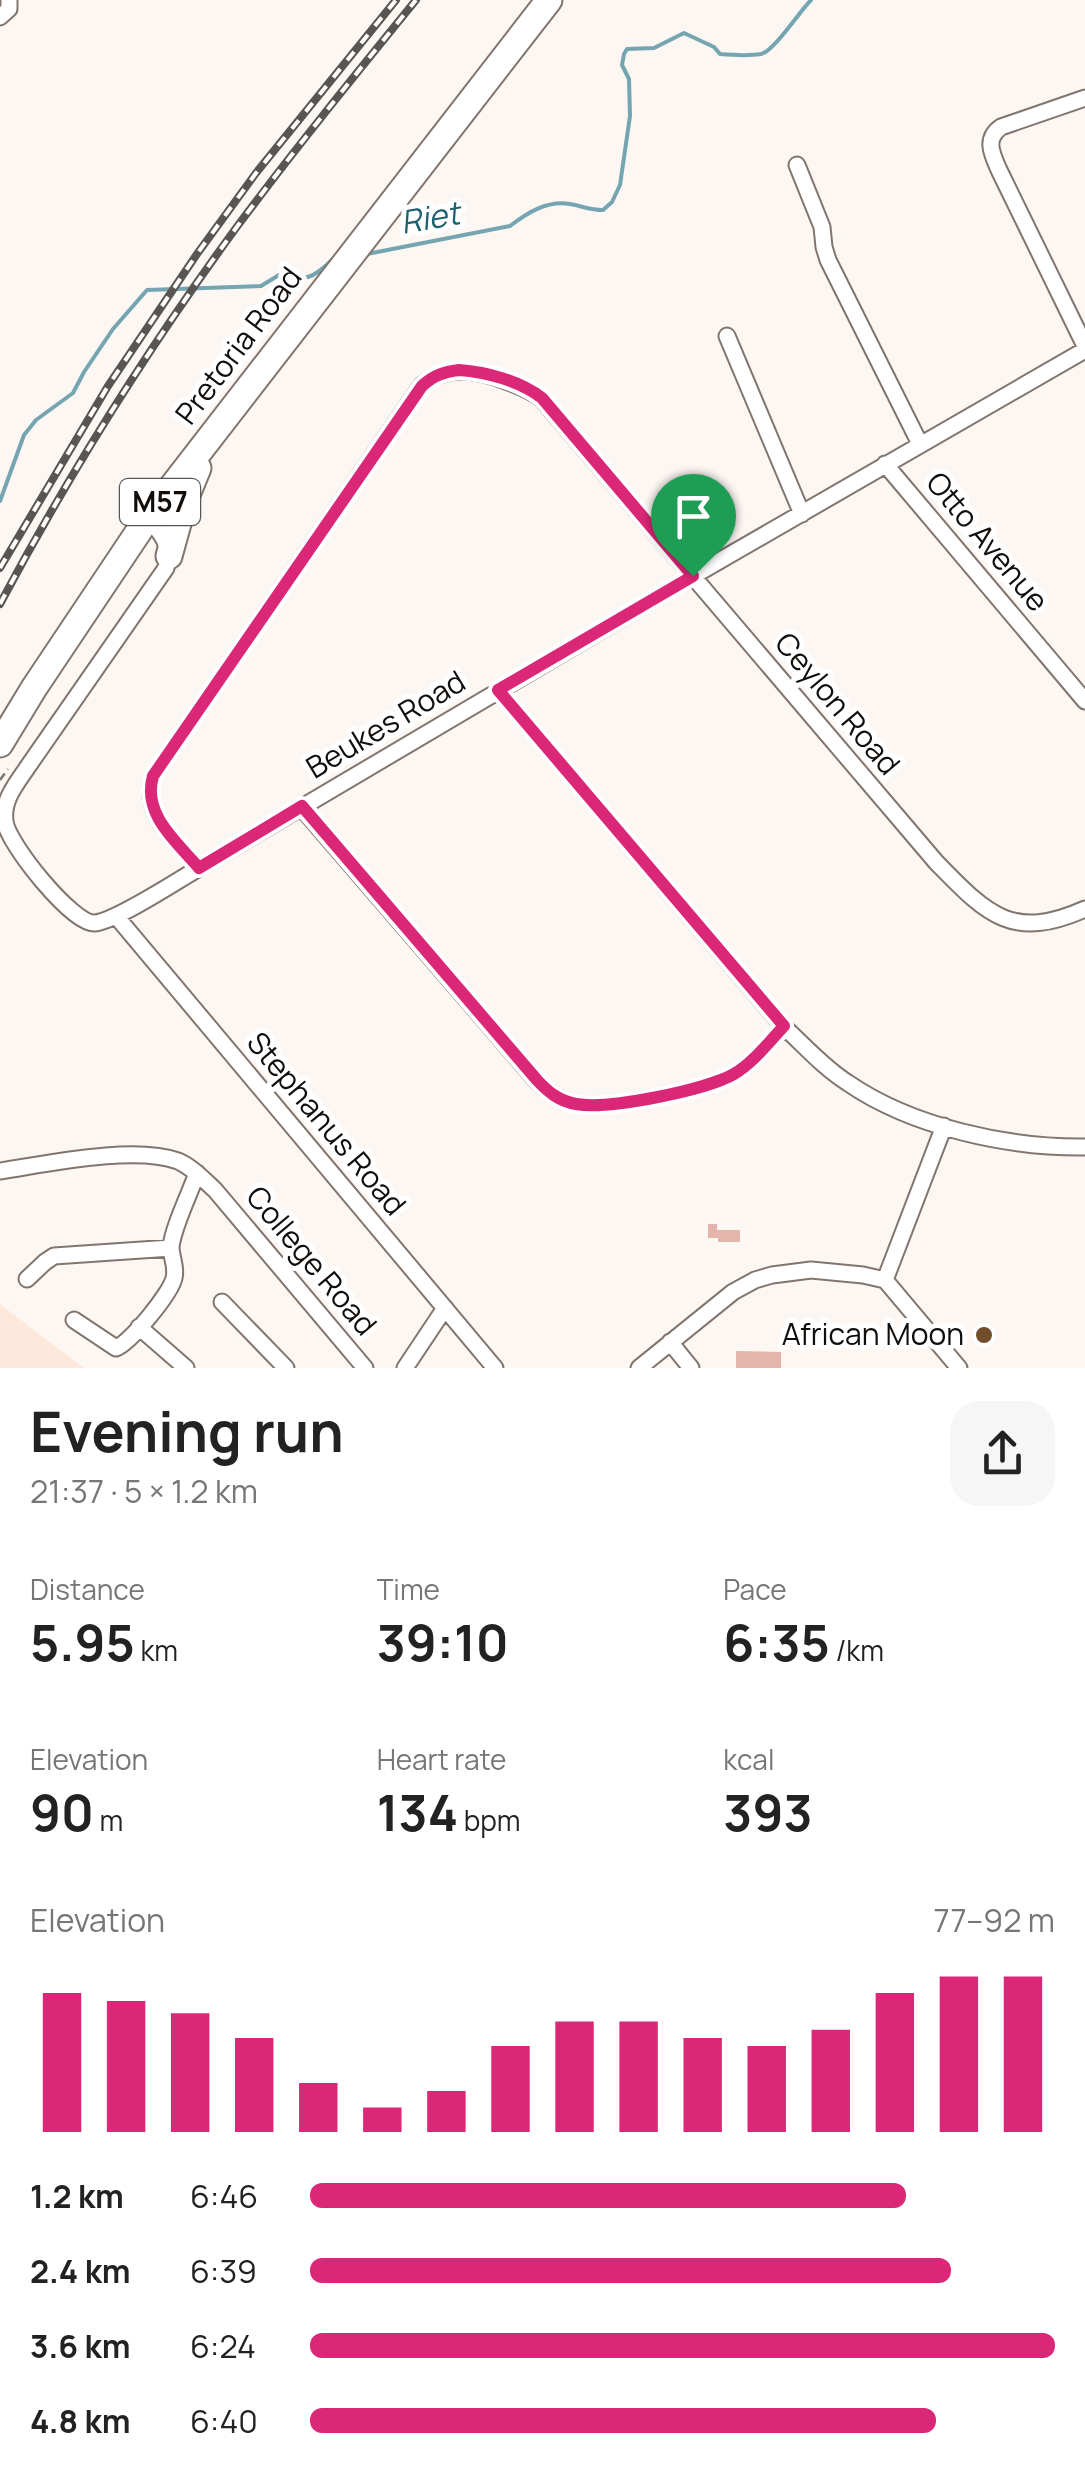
<!DOCTYPE html>
<meta charset="utf-8">
<style>
:root{--surface:#fff;--page:#f6f6f6;--text:#222;--muted:#767676;--accent:#db2777}
body{margin:0;font-family:Manrope,sans-serif;background:var(--page);color:var(--text);height:100vh;display:flex;flex-direction:column;font-size:38px;white-space:nowrap}
*{box-sizing:border-box;margin:0}
p{font-size:32px;color:var(--muted)}
.icon{flex:none;width:55px;height:55px;fill:none;stroke:currentColor;stroke-width:2;stroke-linecap:round;stroke-linejoin:round}
.map{position:relative;height:1368px;overflow:hidden}
.drawer{display:flex;flex-direction:column;background:var(--surface);flex:1}
.drawer>*{flex:none}
.pin{position:absolute;display:grid;place-items:center;width:85px;height:85px;color:#fff;margin:-102px -42px;border-radius:50% 50% 50% 0;rotate:-45deg;box-shadow:0 0 10px #0007}
.pin .icon{rotate:45deg}
.round{display:grid;place-items:center;flex:none;width:105px;height:105px;border-radius:30px;background:var(--page)}
.overview{display:flex;align-items:center;justify-content:space-between;height:170px;padding:0 30px}
h1{font-size:55px;font-weight:700;line-height:75px}
.stats{display:grid;grid-template-columns:repeat(3,1fr);gap:15px;height:170px;padding:10px 30px}
.stats div{display:grid;align-content:center}
.stats b{font-size:50px;font-weight:700}
.stats small{font-size:28px;font-weight:400}
.stats p{font-size:28px}
.chart{height:280px;padding:20px 30px}
.chart p{display:flex;justify-content:space-between}
.chart svg{width:100%;height:180px;margin-top:10px;stroke:var(--accent);stroke-width:6}
ul{padding:0 30px;list-style:none;font-size:32px}
li{display:grid;grid-template-columns:160px 120px 1fr;align-items:center;height:75px}
li i{height:25px;border-radius:12px;background:var(--accent)}
.map>svg:first-child{display:block}
.built{fill:#fee8dc}
.lines{fill:none;stroke-linecap:round;stroke-linejoin:round}
.stream{stroke:#74a5b1;stroke-width:4}
.building{fill:#e3b5ab}
.street-casing{stroke:#82756e;stroke-width:19}
.primary-casing{stroke:#82756e;stroke-width:29}
.path{stroke:#7c7774;stroke-width:2.5;stroke-dasharray:8 5;stroke-linecap:butt}
.street{stroke:#fff;stroke-width:15}
.primary{stroke:#fff;stroke-width:25}
.rail-casing{stroke:#595552;stroke-width:8}
.rail{stroke:#fff;stroke-width:4;stroke-dasharray:11;stroke-linecap:butt}
.route-casing{stroke:#fff;stroke-width:20}
.route{stroke:#db2777;stroke-width:12}
.poi-dot{fill:#724d29;stroke:#fff;stroke-width:4}
.labels{text-anchor:middle;stroke-width:10;stroke-linejoin:round;paint-order:stroke}
.shield{fill:#fff;stroke:#585654;stroke-width:2.5}
.shield-label{font-size:28px;font-weight:bold;fill:#110d0a}
.street-label{font-size:30px;fill:#110d0a;stroke:#fff}
.poi-label{font-size:30px;fill:#110d0a;stroke:#fff;text-anchor:end}
.water-label{font-size:32px;font-style:italic;fill:#1d606e;stroke:#fff}
</style>
<div class="map">
<svg width="1085" height="1368" viewBox="0 0 1085 1368">
<rect width="100%" height="100%" fill="#fdf7f4"/>
<path class="built" d="M0,1304L84,1368H85H0Z"/>
<g class="lines">
<path class="stream" d="M367,254L510,226C527,213 547,200 570,204C582,206 590,210 603,210L612,202L620,185L630,116L629,79L622,65L624,54L627,49L654,48L684,33L714,47L720,54C732,55 749,56 761,54C774,51 799,12 811,0
M0,501L24,435L36,420L73,393L84,372L113,329L147,290L261,286L279,275C306,281 313,279 333,259"/>
</g>
<path class="building" d="M708,1224H717V1230H740V1242H718V1238H708Z
M736,1351L781,1352V1368H736Z"/>
<g class="lines">
<g class="street-casing">
<path id="street" d="M0,17L9,9V0
M1085,98L1001,127C984,139 992,154 999,170L1085,346
M797,165L822,227L824,247L828,260L920,444
M727,336L802,514
M885,464L1085,701
M147,519C163,533 172,547 166,568L29,765C18,782 2,799 5,821C7,843 73,925 95,923C116,921 177,881 199,868L693,576L1085,350
M498,690L784,1027C805,1046 824,1068 848,1083C912,1127 1008,1148 1085,1147
M301,807L537,1081C548,1092 560,1101 576,1104C607,1110 706,1090 734,1074C753,1063 769,1042 784,1027
M199,868C176,841 141,814 153,776L422,385C448,364 477,370 506,381C519,386 531,390 542,399L936,862C986,913 1011,942 1085,909
M116,916L495,1368
M0,1171C47,1164 134,1145 178,1161C192,1167 203,1179 215,1190L365,1368
M27,1279L45,1262L54,1256L171,1248
M885,1280L944,1126
M222,1302L286,1368
M74,1320L116,1348C130,1343 171,1293 174,1278C177,1267 171,1257 171,1247C173,1227 190,1193 197,1173
M139,1327L186,1368
M670,1342L691,1368
M405,1368L445,1308
M639,1368L733,1292L755,1280L772,1275L811,1270L863,1275L885,1280L959,1368"/>
</g>
<g class="primary-casing">
<path id="primary" d="M169,556L184,502L198,468
M0,744L34,688L147,519L549,0"/>
</g>
<path class="path" d="M0,780L8,769"/>
<use href="#street" class="street"/>
<use href="#primary" class="primary"/>
<g class="rail-casing">
<path id="rail" d="M0,568L108,386L197,254L256,173L396,0
M0,604C69,474 149,347 236,228C294,150 355,75 416,0"/>
</g>
<use href="#rail" class="rail"/>
</g>
<g class="lines">
<g class="route-casing">
<path id="route" d="M459,370C487,372 520,381 542,398L693,576L498,690L784,1026C769,1042 753,1063 734,1074C706,1090 608,1110 576,1104C559,1101 548,1092 537,1080L302,806L199,868C176,841 142,814 153,776L422,386C434,375 444,372 459,370Z"/>
</g>
<use href="#route" class="route"/>
</g>
<circle class="poi-dot" cx="984" cy="1335" r="10"/>
<g class="labels">
<rect class="shield" x="120" y="479" width="80" height="46" rx="8"/>
<g class="shield-label">
<text x="160" y="512">M57</text>
</g>
<g class="street-label">
<text transform="translate(239 346) rotate(-53)" y="10">Pretoria Road</text>
<text transform="translate(987 542) rotate(50)" y="10">Otto Avenue</text>
<text transform="translate(837 704) rotate(50)" y="10">Ceylon Road</text>
<text transform="translate(386 725) rotate(-31)" y="10">Beukes Road</text>
<text transform="translate(326 1124) rotate(50)" y="10">Stephanus Road</text>
<text transform="translate(311 1261) rotate(50)" y="10">College Road</text>
</g>
<g class="poi-label">
<text x="964" y="1345">African Moon</text>
</g>
<g class="water-label">
<text transform="translate(430 218) rotate(-10)" y="11">Riet</text>
</g>
</g>
</svg>
<div class="pin" style="left:693px;top:576px;background:#1e9e55"><svg class="icon" aria-label="arrive" viewBox="0 0 24 24"><path d="M6 21V4h12l-3 4 3 4H6"/></svg></div>
</div>
<section class="drawer">
<div class="overview"><div><h1>Evening run</h1><p>21:37 · 5 × 1.2 km</p></div><a class="round"><svg class="icon" aria-label="share" viewBox="0 0 24 24"><path d="M12 15V3M7 8l5-5 5 5M5 13v7h14v-7"/></svg></a></div>
<div class="stats">
<div><p>Distance</p><b>5.95<small> km</small></b></div>
<div><p>Time</p><b>39:10</b></div>
<div><p>Pace</p><b>6:35<small> /km</small></b></div>
</div>
<div class="stats">
<div><p>Elevation</p><b>90<small> m</small></b></div>
<div><p>Heart rate</p><b>134<small> bpm</small></b></div>
<div><p>kcal</p><b>393</b></div>
</div>
<div class="chart"><p><span>Elevation</span>77–92 m</p>
<svg viewBox="0 0 160 44" preserveAspectRatio="none"><path d="M5 44V10M15 44V12M25 44V15M35 44V21M45 44V32M55 44V38M65 44V34M75 44V23M85 44V17M95 44V17M105 44V21M115 44V23M125 44V19M135 44V10M145 44V6M155 44V6"/></svg>
</div>
<ul>
<li><b>1.2 km</b>6:46<i style="width:80%"></i></li>
<li><b>2.4 km</b>6:39<i style="width:86%"></i></li>
<li><b>3.6 km</b>6:24<i style="width:100%"></i></li>
<li><b>4.8 km</b>6:40<i style="width:84%"></i></li>
</ul>
</section>
